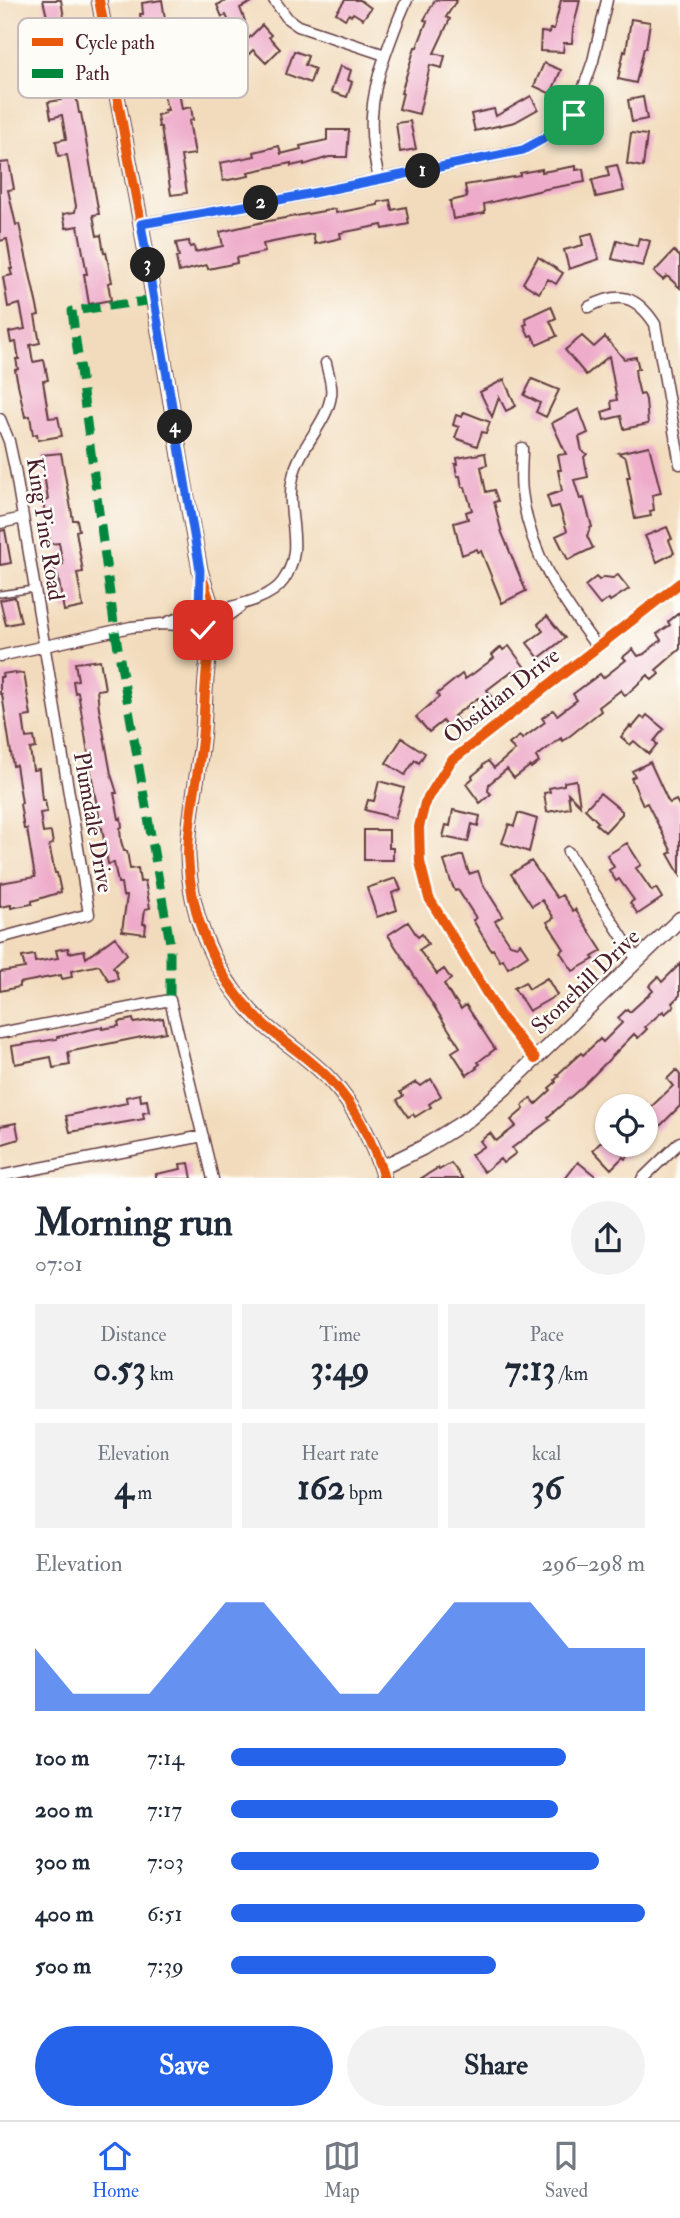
<!DOCTYPE html>
<meta charset="utf-8">
<style>
:root{--surface:#fff;--page:#f2f2f3;--text:#1f2937;--muted:#747a83;--line:#e0e1e3;--accent:#2563eb}
body{margin:0;font-family:"IM FELL Double Pica",serif;background:var(--page);color:var(--text);height:100vh;display:flex;flex-direction:column;font-size:26px;white-space:nowrap}
*{box-sizing:border-box;margin:0}
p{font-size:23px;color:var(--muted)}
.icon{flex:none;width:38px;height:38px;fill:none;stroke:currentColor;stroke-width:2;stroke-linecap:round;stroke-linejoin:round}
.map{position:relative;height:1178px;overflow:hidden}
.panel{display:flex;flex-direction:column;background:var(--surface);flex:1}
.panel>*{flex:none}
.buttons{position:absolute;left:595px;top:1094px;display:grid;gap:14px}
.buttons a{display:grid;place-items:center;width:63px;height:63px;border-radius:50%;background:var(--surface);box-shadow:0 2px 5px #0004;font-size:35px}
.pin{position:absolute;display:grid;place-items:center;width:60px;height:60px;color:#fff;margin:-30px;border-radius:14px;box-shadow:0 4px 10px #0006}
.km{position:absolute;width:35px;height:35px;margin:-18px;border-radius:50%;background:#222;color:#fff;font-size:19px;line-height:35px;text-align:center}
.round{display:grid;place-items:center;flex:none;width:74px;height:74px;border-radius:37px;background:var(--page)}
.headline{display:flex;align-items:center;justify-content:space-between;height:119px;padding:0 35px}
h1{font-size:38px;font-weight:700;line-height:52px}
.figures{display:grid;grid-template-columns:repeat(3,1fr);gap:10px;height:119px;padding:7px 35px}
.figures div{display:grid;align-content:center;border-radius:0px;background:var(--page);text-align:center}
.figures b{font-size:35px;font-weight:700}
.figures small{font-size:19px;font-weight:400}
.figures p{font-size:19px}
.chart{height:196px;padding:14px 35px}
.chart p{display:flex;justify-content:space-between}
.chart svg{width:100%;height:126px;margin-top:7px;fill:var(--accent);opacity:.7}
.action{display:flex;gap:14px;margin-top:auto;padding:14px 35px}
.action a{flex:1;height:80px;border-radius:42px;background:var(--accent);color:#fff;font-size:28px;font-weight:700;line-height:80px;text-align:center}
.action a+a{background:var(--page);color:var(--text)}
ul{padding:0 35px;list-style:none;font-size:23px}
li{display:grid;grid-template-columns:112px 84px 1fr;align-items:center;height:52px}
li i{height:18px;border-radius:9px;background:var(--accent)}
.tabs{display:flex;justify-content:space-around;align-items:center;height:98px;border-top:2px solid var(--line);background:var(--surface);font-size:19px;color:var(--muted)}
.tabs a{display:grid;justify-items:center;gap:4px}
.tabs .current{color:var(--accent)}
.map>svg:first-child{display:block}
.building{fill:#eeacca}
.lines{fill:none;stroke-linecap:round;stroke-linejoin:round}
.lane-casing{stroke:#633b41;stroke-width:8}
.street-casing{stroke:#633b41;stroke-width:13}
.secondary-casing{stroke:#633b41;stroke-width:17}
.lane{stroke:#fff;stroke-width:5}
.street{stroke:#fff;stroke-width:10}
.secondary{stroke:#fff;stroke-width:14}
.quiet{stroke:#00873e;stroke-width:9;stroke-dasharray:18 9;stroke-linecap:butt}
.cycleway-casing{stroke:#fdfcf7;stroke-width:15}
.cycleway{stroke:#e8590c;stroke-width:10}
.route-casing{stroke:#fff;stroke-width:14}
.route{stroke:#2563eb;stroke-width:9}
.labels{text-anchor:middle;stroke-width:5;stroke-linejoin:round;paint-order:stroke}
.street-label{font-size:23px;fill:#4a1f2b;stroke:#fdfcf7}
.key{fill:#fdfcf7;stroke:#c7baba;stroke-width:2}
.key-label{font-size:19px;fill:#4a1f2b}
</style>
<div class="map">
<svg width="680" height="1179" viewBox="0 0 680 1179">
<rect width="100%" height="100%" fill="#fdfcf7"/>
<filter id="ink" filterUnits="userSpaceOnUse"><feTurbulence type="fractalNoise" baseFrequency=".0143" numOctaves="2"/><feDisplacementMap in="SourceGraphic" scale="14" xChannelSelector="R" yChannelSelector="G"/><feConvolveMatrix kernelMatrix="1 2 1 2 8 2 1 2 1" color-interpolation-filters="sRGB"/></filter>
<filter id="wash" filterUnits="userSpaceOnUse"><feTurbulence type="fractalNoise" baseFrequency=".00686" numOctaves="4" result="noise"/><feDisplacementMap in="SourceGraphic" scale="28" xChannelSelector="R" yChannelSelector="G"/><feGaussianBlur stdDeviation="1.57" result="paint"/><feColorMatrix in="noise" values="0 0 0 0 0 0 0 0 0 0 0 0 0 0 0 0 0 1.4 0 .05"/><feComposite in="paint" operator="in"/></filter>
<g filter="url(#wash)">
<rect width="100%" height="100%" fill="#f2dbbc"/>
<g id="blocks">
<path class="building" d="M43,0H61L64,18L48,21Z
M162,0L166,25L161,26L167,65L174,64L182,109L191,107L193,120L189,121L195,154L181,156L187,193L171,195L161,127H159L157,115L165,113L164,110H168L159,80L151,81L146,51H150L147,28L142,29L140,14H143L142,3Z
M228,0H256L240,8L245,21L232,28L226,15L222,17L217,5Z
M345,0H360L371,8L363,19L353,13L351,16L349,14L345,19L336,13Z
M435,0H457L446,17L450,19L434,53L445,56L442,68L430,65L419,114L399,109L403,93H401L415,47H417L427,21L424,20Z
M561,0H580L573,29L572,43H564L563,52L540,51L541,32L549,33L550,29H554Z
M631,19L650,22L646,48H644L636,83L618,79L624,51L626,52Z
M262,25L271,35L269,37L280,49L266,63L253,50L247,56L239,48Z
M67,34L78,89H75L79,113H81L99,214L93,215L97,236L101,235L104,253L106,252L112,282L108,283L111,300L89,304L84,274H87L78,226L66,228L63,214L75,212L76,206L67,155L58,156L56,141L66,139L62,115L51,118L48,102L61,100L53,55L46,56L44,44L52,43L51,37Z
M294,51L308,56L305,65L315,69L310,83L286,74Z
M544,63L561,70L551,94L534,86Z
M340,66L351,70L348,80L352,82L347,97L331,92Z
M531,96L538,109L515,122L475,131L471,114L494,109L496,116Z
M643,97L647,119L632,122L628,100Z
M410,121L416,149L400,152L396,123Z
M327,130H349L347,157H329L304,165V163L291,166V163L248,172L249,176L223,181L220,163L255,156L254,152L279,146L281,154L301,149L300,146L327,140Z
M631,133L647,135L643,167L627,164Z
M9,162L14,189L8,190L16,225L19,224L39,315L35,316L40,343L30,345L33,362L44,360L48,380L43,381L49,418L58,417L62,436L38,440L37,434L33,435L30,416L25,417L15,370L18,369L16,359H19L16,342L11,343L9,332L25,329L20,304L8,307L3,277L12,275L10,269H12L7,239L0,241V163Z
M617,165L624,191L596,197L592,180L609,176L607,167Z
M576,166V170L583,169L585,182L546,189L484,204L485,213L453,219L450,201L467,197L465,185L520,176V173L542,169V172Z
M390,200L392,210L406,207L409,224L383,229L382,225L340,233L341,238L315,244L313,234L263,244L265,252L236,258L237,263L208,269L207,265L179,272L176,257H179L176,243L189,241L190,247L194,246L195,252L223,246L220,232L263,222L335,209L336,213L378,205V202Z
M592,233L599,259L569,269L564,250L583,245L581,236Z
M639,238L650,241L643,266L612,259L617,240L637,246Z
M674,251L680,257V288L667,276L663,280L654,272Z
M538,257L563,273L556,284L548,279L539,293L523,283Z
M551,306L556,318L550,321L557,336L537,345L532,335L529,336L524,325L527,324L525,318Z
M582,336L594,347L605,337L624,359L636,357L639,369H635L636,378L640,395L644,394L646,400L648,424L624,429L621,416L604,420L602,412L612,409L611,401L617,400L609,356L586,375L565,350Z
M505,379V382L516,406L506,411L499,397L492,417L480,392Z
M532,379L559,390L546,417L536,412L540,403L524,395Z
M579,409L588,433L579,437L582,451L587,454L584,457L588,477L574,480L580,499L584,498L592,527L590,528L587,536L593,548L568,560L556,536L567,531L559,506L551,508L547,496L562,491L558,470H561L558,455L566,454L552,423Z
M464,412L490,422L486,433L482,432L477,446L455,438L459,427L453,425L456,415L462,417Z
M649,446L661,493L652,495L654,510L650,511L651,516L635,519L627,477H630L626,458L618,453Z
M61,453L73,520H77L79,530L76,531L83,572L77,573L83,607L64,611L58,576H56L54,566L63,564L59,543L50,544L43,501L48,500L41,455Z
M485,453L487,465L481,467L486,492L494,490L498,501L494,502L502,533L526,591L502,603L481,551L478,552L477,549L462,555L454,523L468,519L466,512L472,510L465,487H462L460,476H457L455,464H458L457,458Z
M667,527L672,539L669,540L674,553L657,562L645,536Z
M5,530L11,563L0,565V531Z
M618,575L629,589L610,601L609,599L600,605L585,586L596,577L599,580L604,577L613,578Z
M15,597L21,622L6,625L0,600Z
M680,612V649L656,670L659,674L652,680L648,675L625,696L621,690L599,707L601,711L571,735L563,741L561,738L536,757L539,762L531,768L530,766L514,778L507,769L489,784L488,791L491,794L480,803L466,784L473,778L472,776L483,767L482,766L488,761L494,768L515,750L509,744L520,736L522,739L545,722L542,718L553,710L557,715L577,700L573,694L600,674L603,678L626,660L623,657L633,649L638,656L644,654L661,640L657,634L670,625L668,622Z
M547,616L565,638L539,658L527,643L543,631L538,624Z
M509,646L526,669L516,676L512,671L487,690L491,696L482,703L478,698L454,716L458,721L449,728L443,721L429,732L416,717L439,697L437,694L462,674L465,679L474,673L494,658L492,655L501,647L503,650Z
M100,660L105,689L97,690L99,708L111,774L117,793H114L119,819L121,818L122,827L120,828L121,841L124,851H127L130,869L138,868L140,882L145,881L150,908L145,909L143,924H146L145,934L122,931L127,896H123L121,883H118L114,863L108,864L102,828H100L98,819H100L95,796L78,692L75,693L73,681L78,680L75,663Z
M15,672L16,674L24,673L31,716L23,717L26,738L34,737L36,748L30,749L33,770L39,769L42,800H45L47,812L40,813L43,833L51,832L53,844L49,845L55,873H57L61,892L32,901V904L11,908V905L0,907V883L35,877L27,829H24L20,804L22,803L16,765L13,766L2,694H0V677H3L2,674Z
M647,715L664,729L654,741L657,744L649,754L634,741L630,745L621,737L630,726L632,728L641,717L644,719Z
M402,738L425,753L419,763L415,760L405,775L386,763Z
M650,762L668,801L670,803L676,800L680,807V875L668,854L672,852L647,803L643,805L631,778L635,776L632,771Z
M576,780L580,805L568,793L570,808L547,812L544,793L550,792L549,788L564,785V782Z
M379,781L404,788L395,818L365,810L368,800L374,801Z
M600,793L622,811V814L605,832L596,824L598,822L585,809Z
M453,810L480,816L478,826L472,824L468,842L443,837L446,825L450,826Z
M518,813L537,819L529,852L502,843L509,824L514,826Z
M364,830H389V848H393V860H364Z
M627,843L641,865L636,868L652,891L656,888L662,898L638,914L630,903L634,900L619,879L616,881L609,870L614,867L607,855Z
M463,855L469,874L478,871L482,883L503,916L495,921L510,944L517,946L520,943L528,955L508,968L503,959L500,961L493,949L491,950L473,920L476,918L458,890L455,891L451,882L444,861Z
M531,861L557,898L562,895L573,911L575,909L602,951L592,957L594,959L573,971L560,952L564,949L547,922L554,918L542,900L532,906L511,874Z
M396,878L401,890L392,893L397,910L377,917L367,888Z
M408,922L418,937L422,934L428,944L419,950L437,974L444,969L451,979L444,984L454,1001L455,1000L461,1009L466,1005L495,1049L478,1062L480,1064L476,1067L477,1068L467,1075L452,1052L460,1047L388,935Z
M115,937L127,954L113,967L116,971L118,979L109,981L99,965L71,971L72,977L62,979L61,975L19,983V987L0,991V972L25,968L22,957L34,955L35,962L58,958L56,950L68,948L69,953L84,950L86,958Z
M680,964V995L672,1003L674,1006L665,1014L663,1011L645,1027L647,1029L638,1038L634,1034L583,1086L548,1117L550,1120L512,1148L516,1153L503,1163L500,1159L484,1172L471,1155L484,1146L480,1141L490,1133L496,1141L516,1126L511,1120L524,1109L522,1106L531,1098L536,1104L551,1090L549,1088L556,1082L555,1080L559,1076L557,1075L571,1062L581,1053L583,1055L600,1039L603,1042L622,1023L618,1018L627,1009L630,1012L653,991L649,986L658,977L662,982Z
M547,978L557,995L529,1011L514,988L525,982L529,989Z
M163,1018L166,1032L68,1052L70,1065L53,1068L51,1057L15,1064L12,1046L57,1039V1037L102,1027V1029L119,1026L118,1022L133,1019L134,1023Z
M676,1070L680,1075V1106L656,1130L652,1126L646,1132V1103L650,1108L673,1086L667,1079Z
M431,1079L441,1096L429,1104L431,1107L415,1117L413,1114L408,1117L397,1100L403,1096L400,1092L416,1082L421,1086Z
M140,1094L141,1101L147,1100L149,1112L143,1113L144,1119L70,1132L66,1116L127,1103L126,1097Z
M16,1123L19,1139L0,1145V1126Z
M607,1136V1144H628L634,1151L625,1159L623,1157L611,1169L593,1150Z
M578,1162L599,1179H565Z
M189,1163L192,1179H156V1174L181,1169L180,1164Z
M451,1163L463,1179H420L438,1168L439,1170Z"/>
</g>
</g>
<g filter="url(#ink)">
<use href="#blocks" fill-opacity="0" stroke="#633b41" stroke-width="2"/>
<g class="lines">
<g class="lane-casing">
<path id="lane" d="M0,594L34,589"/>
</g>
<g class="street-casing">
<path id="street" d="M274,0L288,19L298,26L385,55
M379,179C368,134 369,100 385,56C392,37 398,18 407,0
M141,224L279,200L523,150L543,139L574,115L593,61L607,0
M589,307C619,291 636,295 655,324L680,464
M0,419L9,441L15,469L89,914L0,938
M522,448C522,462 520,477 522,492C530,555 560,597 597,647
M0,523L23,518
M215,611C235,606 271,599 283,581C307,547 284,514 293,477C299,447 328,422 331,395C333,386 328,373 326,363
M168,622L197,612
M218,623L240,607
M0,656L131,627L162,624L197,626
M568,852L637,960
M0,1033L170,1000L213,1179
M535,1059L501,1017L429,898L420,862L419,827L425,803L451,761L680,583
M0,1176L203,1136
M642,1179L680,1142"/>
</g>
<g class="secondary-casing">
<path id="secondary" d="M99,0L141,224L189,510L200,570L212,608
M195 619a12 12 0 1 1 24 0a12 12 0 1 1-24 0Z
M214,628C213,639 210,649 208,660C204,686 205,713 202,740C198,778 188,818 188,856C190,912 210,965 247,1007C271,1036 307,1054 331,1081C355,1106 375,1146 384,1179
M381,1168L422,1148L470,1118L505,1088L680,919"/>
</g>
<use href="#lane" class="lane"/>
<use href="#street" class="street"/>
<use href="#secondary" class="secondary"/>
<path class="quiet" d="M153,300L72,311L115,631L170,943V1000"/>
<g class="cycleway-casing">
<path id="cycleway" d="M99,0L141,224L189,510L200,570L212,608
M214,628C213,639 210,649 208,660C204,686 205,713 202,740C198,778 188,818 188,856C190,912 210,965 247,1007C271,1036 307,1054 331,1081C355,1106 375,1146 384,1179
M535,1059L501,1017L429,898L420,862L419,827L425,803L451,761L680,583"/>
</g>
<use href="#cycleway" class="cycleway"/>
</g>
</g>
<g class="lines" filter="url(#ink)">
<g class="route-casing">
<path id="route" d="M203,630L197,626L195,620L199,610L200,570L141,224L279,200L523,150L543,139L574,115"/>
</g>
<use href="#route" class="route"/>
</g>
<g class="labels">
<g class="street-label">
<text transform="translate(46 529) rotate(81)" y="8">King Pine Road</text>
<text transform="translate(501 695) rotate(-38)" y="8">Obsidian Drive</text>
<text transform="translate(94 822) rotate(80)" y="8">Plumdale Drive</text>
<text transform="translate(585 981) rotate(-44)" y="8">Stonehill Drive</text>
</g>
</g>
<rect x="18" y="18" width="230" height="80" rx="10" class="key"/>
<rect x="32" y="38" width="31" height="8" fill="#e8590c"/>
<rect x="32" y="69" width="31" height="9" fill="#00873e"/>
<g class="key-label">
<text x="75" y="49">Cycle path</text>
<text x="75" y="80">Path</text>
</g>
</svg>
<div class="buttons">
<a><svg class="icon" aria-label="locate" viewBox="0 0 24 24"><circle cx="12" cy="12" r="6"/><path d="M12 2v4M12 18v4M2 12h4M18 12h4"/></svg></a>
</div>
<div class="pin" style="left:574px;top:115px;background:#1e9e55"><svg class="icon" aria-label="arrive" viewBox="0 0 24 24"><path d="M6 21V4h12l-3 4 3 4H6"/></svg></div>
<div class="pin" style="left:203px;top:630px;background:#d93025"><svg class="icon" aria-label="check" viewBox="0 0 24 24"><path d="M5 12l5 5 9-10"/></svg></div>
<b class="km" style="left:423px;top:171px">1</b>
<b class="km" style="left:261px;top:203px">2</b>
<b class="km" style="left:148px;top:265px">3</b>
<b class="km" style="left:175px;top:427px">4</b>
</div>
<section class="panel">
<div class="headline"><div><h1>Morning run</h1><p>07:01</p></div><a class="round"><svg class="icon" aria-label="share" viewBox="0 0 24 24"><path d="M12 15V3M7 8l5-5 5 5M5 13v7h14v-7"/></svg></a></div>
<div class="figures">
<div><p>Distance</p><b>0.53<small> km</small></b></div>
<div><p>Time</p><b>3:49</b></div>
<div><p>Pace</p><b>7:13<small> /km</small></b></div>
</div>
<div class="figures">
<div><p>Elevation</p><b>4<small> m</small></b></div>
<div><p>Heart rate</p><b>162<small> bpm</small></b></div>
<div><p>kcal</p><b>36</b></div>
</div>
<div class="chart"><p><span>Elevation</span>296–298 m</p>
<svg viewBox="0 0 160 44" preserveAspectRatio="none"><path d="M0 44V22L10 38L20 38L30 38L40 22L50 6L60 6L70 22L80 38L90 38L100 22L110 6L120 6L130 6L140 22L150 22L160 22V44z"/></svg>
</div>
<ul>
<li><b>100 m</b>7:14<i style="width:81%"></i></li>
<li><b>200 m</b>7:17<i style="width:79%"></i></li>
<li><b>300 m</b>7:03<i style="width:89%"></i></li>
<li><b>400 m</b>6:51<i style="width:100%"></i></li>
<li><b>500 m</b>7:39<i style="width:64%"></i></li>
</ul>
<div class="action"><a>Save</a><a>Share</a></div>
</section>
<nav class="tabs">
<a class="current"><svg class="icon" aria-label="home" viewBox="0 0 24 24"><path d="M3 11l9-7 9 7M6 9v11h12V9"/></svg>Home</a>
<a><svg class="icon" aria-label="map" viewBox="0 0 24 24"><path d="M3 6l6-2 6 2 6-2v14l-6 2-6-2-6 2zM9 4v14M15 6v14"/></svg>Map</a>
<a><svg class="icon" aria-label="saved" viewBox="0 0 24 24"><path d="M7 4h10v16l-5-4-5 4z"/></svg>Saved</a>
</nav>
